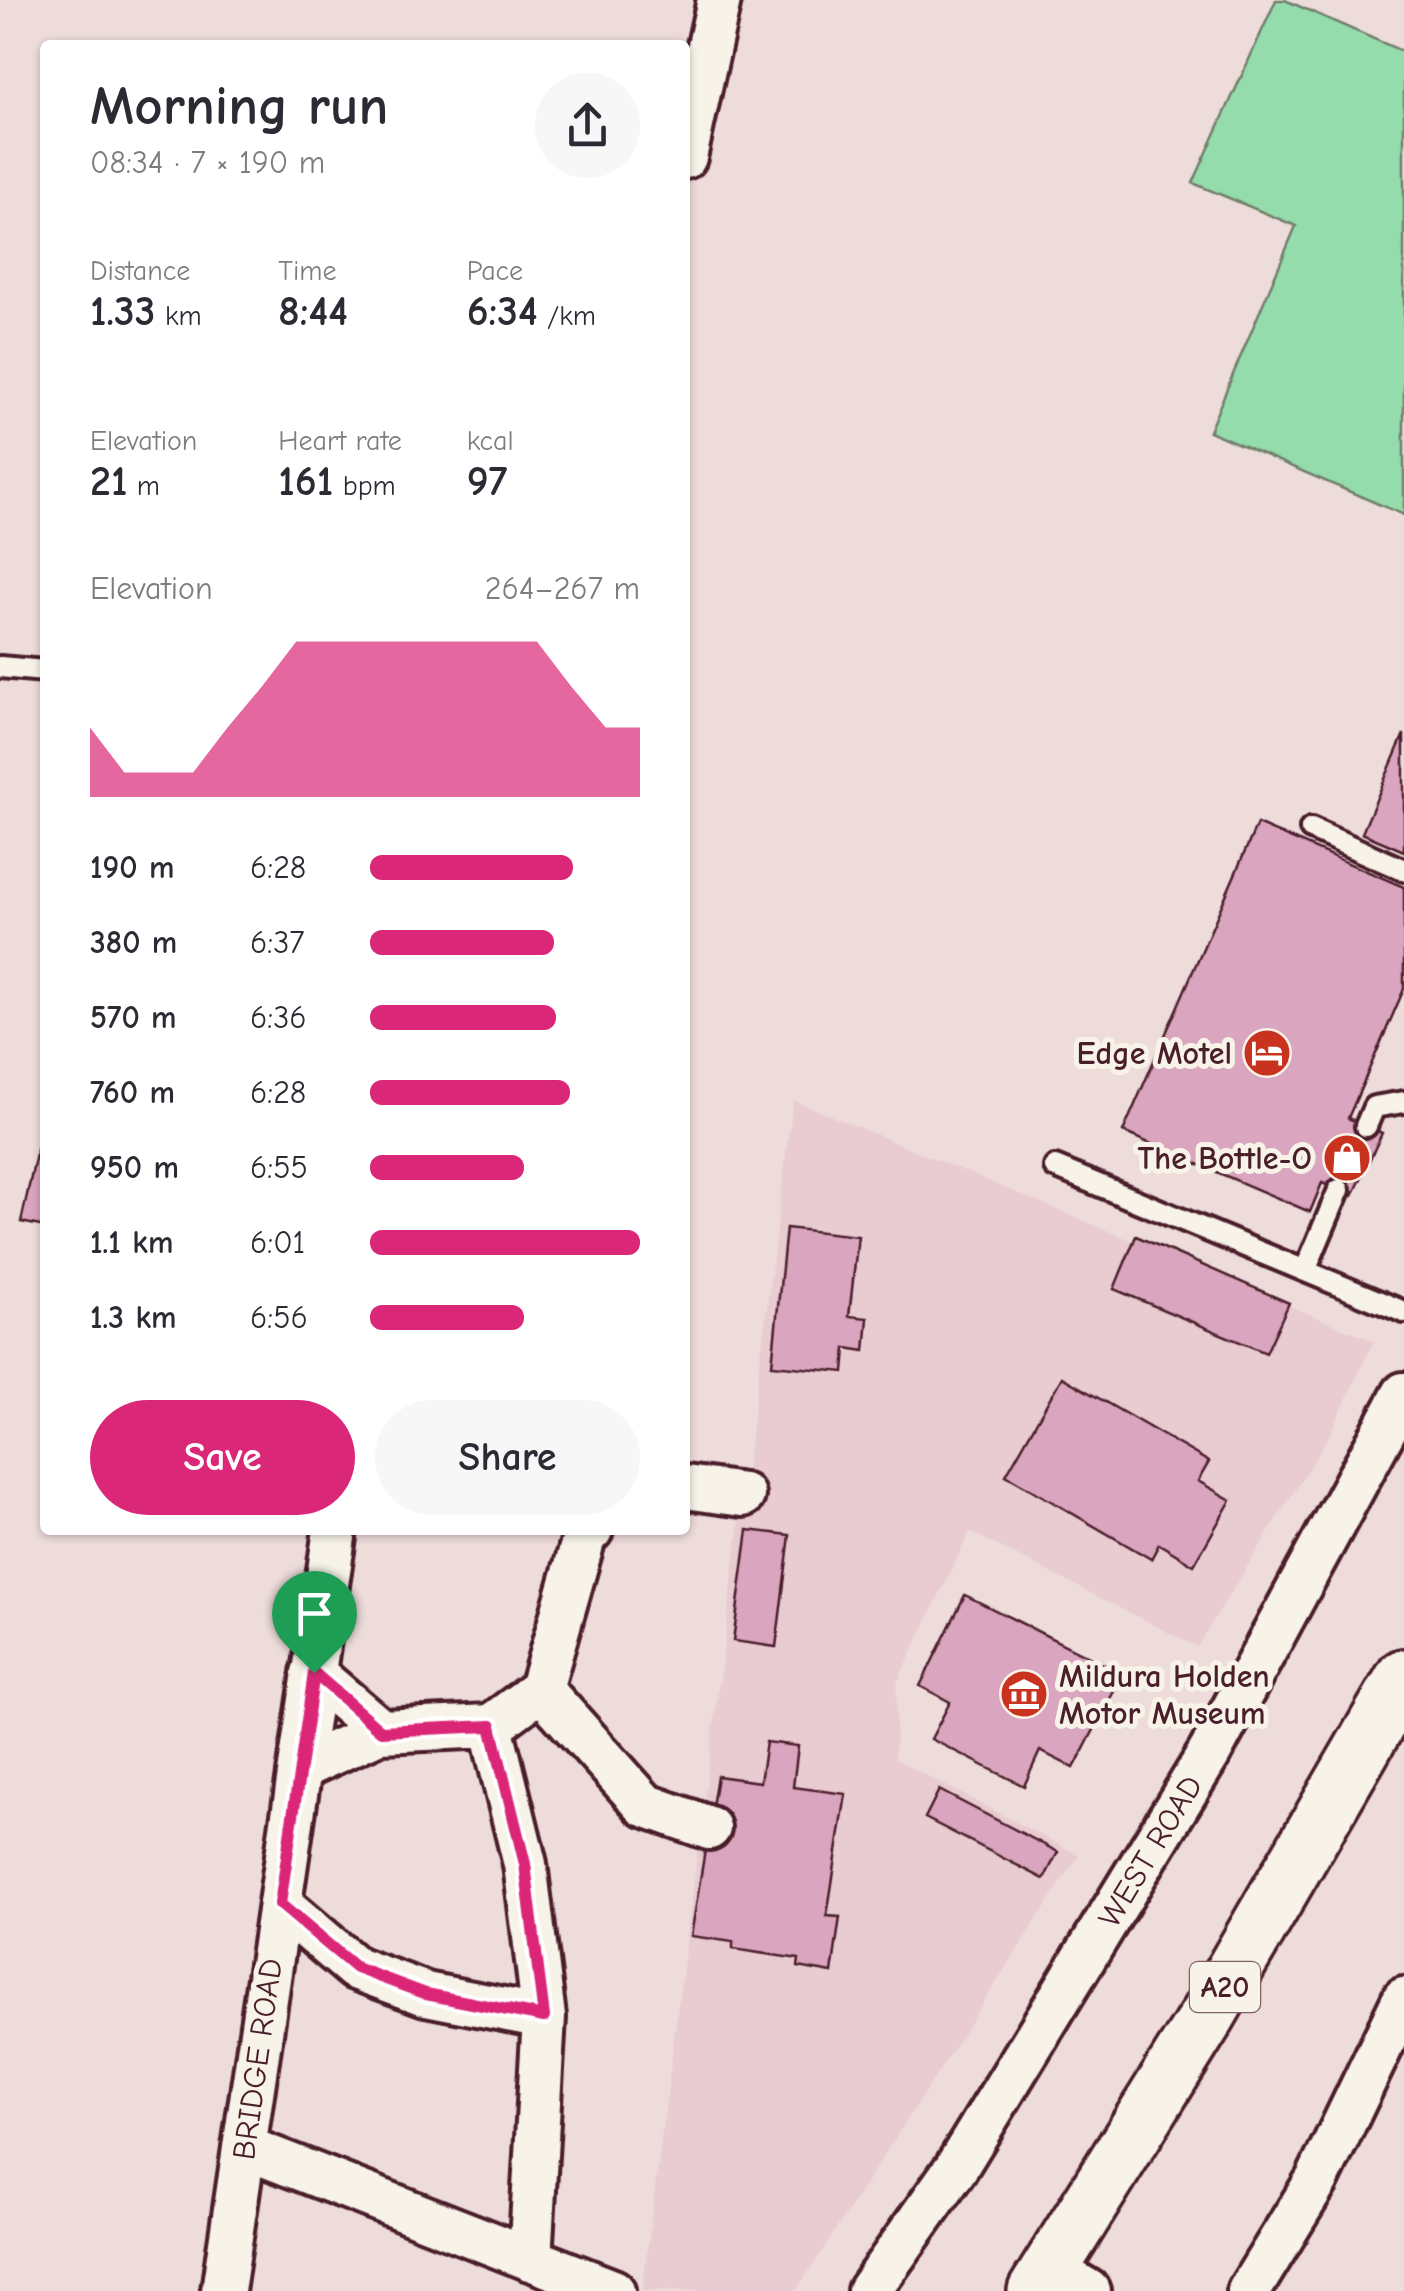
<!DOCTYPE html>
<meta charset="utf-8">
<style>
:root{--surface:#fff;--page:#f7f7f7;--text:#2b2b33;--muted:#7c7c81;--accent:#db2777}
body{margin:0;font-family:"Comic Neue",sans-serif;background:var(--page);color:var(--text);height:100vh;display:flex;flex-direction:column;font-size:38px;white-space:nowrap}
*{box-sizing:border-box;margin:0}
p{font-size:32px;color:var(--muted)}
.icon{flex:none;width:55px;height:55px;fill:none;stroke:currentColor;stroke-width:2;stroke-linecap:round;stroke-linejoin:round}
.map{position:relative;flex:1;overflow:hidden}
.details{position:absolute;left:40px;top:40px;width:650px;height:1495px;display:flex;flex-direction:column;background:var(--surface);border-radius:10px;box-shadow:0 2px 8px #0004}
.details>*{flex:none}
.pin{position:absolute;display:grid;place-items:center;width:85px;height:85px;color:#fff;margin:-102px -42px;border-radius:50% 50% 50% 0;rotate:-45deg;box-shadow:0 0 10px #0007}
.pin .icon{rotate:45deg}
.round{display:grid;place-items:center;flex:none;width:105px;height:105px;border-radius:52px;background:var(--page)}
.summary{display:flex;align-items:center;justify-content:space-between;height:170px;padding:0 50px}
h1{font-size:55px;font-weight:700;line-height:75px}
.metrics{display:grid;grid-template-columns:repeat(3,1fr);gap:15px;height:170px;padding:10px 50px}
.metrics div{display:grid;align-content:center}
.metrics b{font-size:42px;font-weight:700}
.metrics small{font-size:28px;font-weight:400}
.metrics p{font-size:28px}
.chart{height:280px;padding:20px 50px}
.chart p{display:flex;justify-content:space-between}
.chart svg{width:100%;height:180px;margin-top:10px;fill:var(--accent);opacity:.7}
.action{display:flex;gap:20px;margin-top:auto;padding:20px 50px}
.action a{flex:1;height:115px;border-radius:60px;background:var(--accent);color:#fff;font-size:40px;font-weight:700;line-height:115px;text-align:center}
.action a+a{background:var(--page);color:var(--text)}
ul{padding:0 50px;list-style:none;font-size:32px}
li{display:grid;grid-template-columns:160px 120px 1fr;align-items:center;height:75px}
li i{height:25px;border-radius:12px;background:var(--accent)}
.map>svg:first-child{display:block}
.built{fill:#e8ccd2}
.green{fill:#94dcab;stroke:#6f7e6b;stroke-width:2.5}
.building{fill:#daa5be;stroke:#4a1f2b;stroke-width:2.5}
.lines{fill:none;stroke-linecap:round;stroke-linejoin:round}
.service-casing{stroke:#4a1f2b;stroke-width:28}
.minor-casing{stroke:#4a1f2b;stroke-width:50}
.trunk-casing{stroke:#4a1f2b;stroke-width:62}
.service{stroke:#f7f3e8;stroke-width:20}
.minor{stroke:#f7f3e8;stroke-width:42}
.trunk{stroke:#f7f3e8;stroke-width:55}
.route-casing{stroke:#fff;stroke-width:20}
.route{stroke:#db2777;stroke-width:12}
.labels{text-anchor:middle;stroke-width:10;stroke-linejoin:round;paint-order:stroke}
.shield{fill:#f7f3e8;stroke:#7e5f64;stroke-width:2.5}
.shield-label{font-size:30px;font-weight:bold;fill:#4a1f2b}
.poi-label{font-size:32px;font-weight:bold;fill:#4a1f2b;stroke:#f7f3e8;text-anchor:end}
.street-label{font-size:32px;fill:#4a1f2b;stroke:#f7f3e8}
</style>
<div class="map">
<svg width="1404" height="2291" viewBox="0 0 1404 2291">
<rect width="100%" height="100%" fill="#eedcdb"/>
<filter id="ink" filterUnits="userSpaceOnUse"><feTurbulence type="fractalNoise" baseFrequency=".01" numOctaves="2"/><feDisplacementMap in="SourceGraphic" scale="20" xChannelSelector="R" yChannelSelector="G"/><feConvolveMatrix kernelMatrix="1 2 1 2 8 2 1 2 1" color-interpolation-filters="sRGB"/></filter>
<g filter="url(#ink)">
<path class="built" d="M793,1100L1374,1341L1329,1436L1197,1647L970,1532L897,1683L895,1759L1079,1855L796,2291H642Z"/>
<path class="green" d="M1276,0H1285L1404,52V515L1209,431L1296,226L1193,183Z"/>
<path class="building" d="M1404,734V851L1362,833Z
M1257,824L1404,887V989L1348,1118L1382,1133L1353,1196L1322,1183L1310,1212L1123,1132Z
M45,1114V1227L21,1222Z
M786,1228L858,1236L849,1316L868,1318L865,1351L846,1348L844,1372L772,1365Z
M1136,1236L1289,1303L1266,1353L1114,1289Z
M1062,1377L1209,1462L1198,1481L1231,1500L1194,1565L1159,1544L1151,1559L1006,1475Z
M748,1530L790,1535L776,1647L733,1641Z
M965,1595L1123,1674L1074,1768L1040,1751L1024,1786L931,1739L950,1702L920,1686Z
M766,1742L798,1746L793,1787L846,1794L827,1916L840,1917L832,1973L798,1967L799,1959L733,1949V1942L691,1936L717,1776L760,1782Z
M939,1790L1058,1852L1044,1879L925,1818Z"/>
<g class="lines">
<g class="service-casing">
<path id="service" d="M0,667L45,671
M1311,829L1404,870
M1366,1126L1374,1107L1404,1102
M1055,1167L1404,1312
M1305,1271L1339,1190"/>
</g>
<g class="minor-casing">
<path id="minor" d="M685,157L719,0
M685,1487L743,1495
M313,1673L381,1731
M541,1689L645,1805L709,1828
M491,1726L525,1864L544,2017L530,2259
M300,1768L381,1731L491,1726L541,1689L585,1534L591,1530
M280,1904L355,1968L426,1994L544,2017
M244,2147L613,2291
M1050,2268L1088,2291
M223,2291L335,1530
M869,2291L956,2168L1210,1752L1404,1394
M1249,2291L1317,2180L1404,1999"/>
</g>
<g class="trunk-casing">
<path id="trunk" d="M1036,2291L1205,2020L1404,1677"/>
</g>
<use href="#service" class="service"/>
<use href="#minor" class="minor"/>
<use href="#trunk" class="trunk"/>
</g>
</g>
<g class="lines" filter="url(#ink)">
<g class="route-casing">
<path id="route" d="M314,1673L381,1731L491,1726L525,1864L544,2017L426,1994L356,1968L280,1904Z"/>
</g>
<use href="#route" class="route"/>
</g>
<defs>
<g id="hotel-disc" transform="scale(2.5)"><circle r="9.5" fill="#c8321e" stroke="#f7f3e8"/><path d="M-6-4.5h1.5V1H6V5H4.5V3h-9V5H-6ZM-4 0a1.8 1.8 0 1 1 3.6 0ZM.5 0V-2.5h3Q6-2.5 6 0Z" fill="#fff"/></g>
<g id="shop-disc" transform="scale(2.5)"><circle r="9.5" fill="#c8321e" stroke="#f7f3e8"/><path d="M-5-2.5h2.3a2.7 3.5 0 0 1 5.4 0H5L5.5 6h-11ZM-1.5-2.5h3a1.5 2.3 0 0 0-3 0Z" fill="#fff"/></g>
<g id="museum-disc" transform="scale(2.5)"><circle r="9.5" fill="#c8321e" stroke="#f7f3e8"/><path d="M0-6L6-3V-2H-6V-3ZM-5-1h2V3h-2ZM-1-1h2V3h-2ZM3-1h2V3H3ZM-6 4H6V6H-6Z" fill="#fff"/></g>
</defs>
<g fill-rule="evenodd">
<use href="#hotel-disc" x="1267" y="1053"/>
<use href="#shop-disc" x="1347" y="1158"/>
<use href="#museum-disc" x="1024" y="1694"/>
</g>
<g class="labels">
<rect class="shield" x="1190" y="1962" width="70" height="50" rx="8"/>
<g class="shield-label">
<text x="1225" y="1997">A20</text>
</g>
<g class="poi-label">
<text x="1232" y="1064">Edge Motel</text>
<text x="1312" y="1169">The Bottle-O</text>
<text x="1059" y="1687" text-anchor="start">Mildura Holden<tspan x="1059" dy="37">Motor Museum</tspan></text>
</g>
<g class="street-label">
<text transform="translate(1150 1851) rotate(-59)" y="11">WEST ROAD</text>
<text transform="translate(257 2059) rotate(-82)" y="11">BRIDGE ROAD</text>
</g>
</g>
</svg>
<div class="pin" style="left:314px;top:1673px;background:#1e9e55"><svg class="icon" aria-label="arrive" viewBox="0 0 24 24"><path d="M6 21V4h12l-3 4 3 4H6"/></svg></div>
<section class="details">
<div class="summary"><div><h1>Morning run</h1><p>08:34 · 7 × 190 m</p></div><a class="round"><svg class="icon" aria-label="share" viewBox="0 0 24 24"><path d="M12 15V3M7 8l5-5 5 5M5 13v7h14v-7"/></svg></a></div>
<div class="metrics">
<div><p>Distance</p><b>1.33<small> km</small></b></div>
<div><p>Time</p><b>8:44</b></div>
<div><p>Pace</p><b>6:34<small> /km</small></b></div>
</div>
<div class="metrics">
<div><p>Elevation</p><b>21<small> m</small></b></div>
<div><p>Heart rate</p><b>161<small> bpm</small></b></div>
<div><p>kcal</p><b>97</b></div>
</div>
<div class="chart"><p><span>Elevation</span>264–267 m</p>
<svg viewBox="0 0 160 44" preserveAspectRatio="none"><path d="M0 44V27L10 38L20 38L30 38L40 27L50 17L60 6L70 6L80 6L90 6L100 6L110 6L120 6L130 6L140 17L150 27L160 27V44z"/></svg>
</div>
<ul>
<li><b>190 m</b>6:28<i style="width:75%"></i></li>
<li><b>380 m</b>6:37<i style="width:68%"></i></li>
<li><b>570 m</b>6:36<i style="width:69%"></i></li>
<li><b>760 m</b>6:28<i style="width:74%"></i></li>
<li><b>950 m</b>6:55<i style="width:57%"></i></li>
<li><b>1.1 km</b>6:01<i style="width:100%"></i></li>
<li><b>1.3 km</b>6:56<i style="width:57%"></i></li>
</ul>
<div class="action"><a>Save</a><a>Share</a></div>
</section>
</div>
